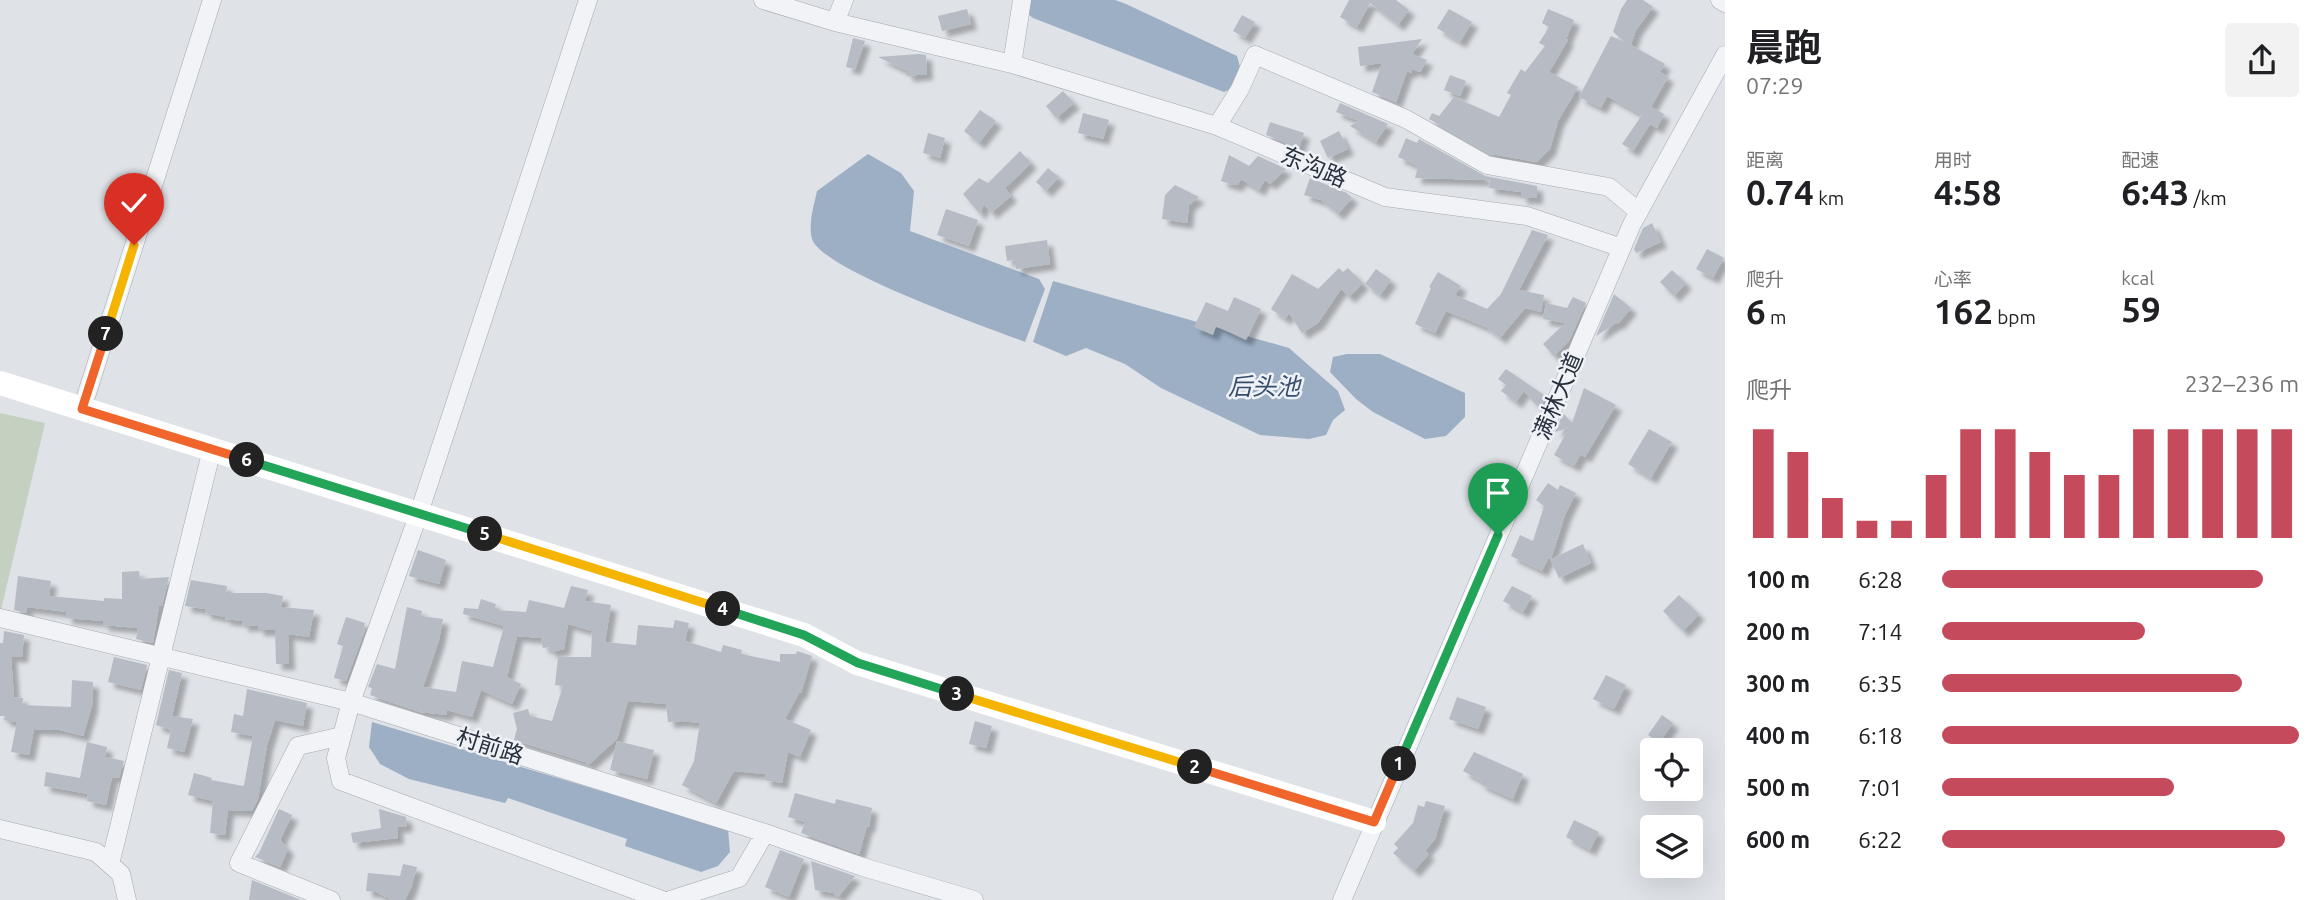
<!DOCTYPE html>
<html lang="zh">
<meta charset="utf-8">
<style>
:root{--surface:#fff;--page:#f2f2f2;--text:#202124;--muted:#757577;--accent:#c54b5c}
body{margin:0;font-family:Ubuntu,"Noto Sans SC",sans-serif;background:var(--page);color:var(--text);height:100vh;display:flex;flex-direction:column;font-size:26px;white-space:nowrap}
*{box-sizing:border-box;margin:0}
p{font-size:23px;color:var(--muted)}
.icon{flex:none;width:38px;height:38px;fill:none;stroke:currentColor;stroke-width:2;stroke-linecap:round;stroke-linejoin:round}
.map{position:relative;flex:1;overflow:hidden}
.details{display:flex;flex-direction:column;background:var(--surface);width:595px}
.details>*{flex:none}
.tools{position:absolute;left:1640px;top:738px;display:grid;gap:14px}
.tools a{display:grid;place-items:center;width:63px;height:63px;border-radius:7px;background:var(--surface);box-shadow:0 7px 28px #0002;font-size:35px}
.pin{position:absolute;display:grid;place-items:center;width:60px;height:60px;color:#fff;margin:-72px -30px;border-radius:50% 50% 50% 0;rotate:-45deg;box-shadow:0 0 7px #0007}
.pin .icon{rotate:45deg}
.km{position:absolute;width:35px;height:35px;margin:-18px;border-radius:50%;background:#222;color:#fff;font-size:19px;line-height:35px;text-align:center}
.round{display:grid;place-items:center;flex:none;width:74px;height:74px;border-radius:7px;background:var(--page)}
.overview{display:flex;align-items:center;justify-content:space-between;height:119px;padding:0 21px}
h1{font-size:38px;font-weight:700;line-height:52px}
.metrics{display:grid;grid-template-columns:repeat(3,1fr);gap:10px;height:119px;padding:7px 21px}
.metrics div{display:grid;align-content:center}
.metrics b{font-size:35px;font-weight:700}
.metrics small{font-size:19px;font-weight:400}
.metrics p{font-size:19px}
.chart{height:196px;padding:14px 21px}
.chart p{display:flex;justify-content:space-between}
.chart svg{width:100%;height:126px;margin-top:7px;stroke:var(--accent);stroke-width:6}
ul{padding:0 21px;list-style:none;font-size:23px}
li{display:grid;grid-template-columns:112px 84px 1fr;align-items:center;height:52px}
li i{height:18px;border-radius:9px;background:var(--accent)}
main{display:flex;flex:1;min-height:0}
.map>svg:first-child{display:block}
.green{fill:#c4d0c0}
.water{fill:#9cafc5}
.building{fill:#b6bbc4;filter:url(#shadow)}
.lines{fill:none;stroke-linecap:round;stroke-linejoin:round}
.street-casing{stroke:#a5a9b1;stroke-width:19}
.street{stroke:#f1f3f6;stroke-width:18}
.secondary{stroke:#fff;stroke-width:24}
.split-1-casing{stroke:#fff;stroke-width:14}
.split-2-casing{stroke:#fff;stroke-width:14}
.split-3-casing{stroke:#fff;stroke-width:14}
.split-4-casing{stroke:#fff;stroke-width:14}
.split-5-casing{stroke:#fff;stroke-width:14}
.split-6-casing{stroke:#fff;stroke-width:14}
.split-7-casing{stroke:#fff;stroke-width:14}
.split-8-casing{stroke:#fff;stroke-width:14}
.split-1{stroke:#22a559;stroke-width:9}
.split-2{stroke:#f0652b;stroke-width:9}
.split-3{stroke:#f5b400;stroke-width:9}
.split-4{stroke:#22a559;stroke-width:9}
.split-5{stroke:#f5b400;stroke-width:9}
.split-6{stroke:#22a559;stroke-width:9}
.split-7{stroke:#f0652b;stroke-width:9}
.split-8{stroke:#f5b400;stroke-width:9}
.labels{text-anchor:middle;stroke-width:5;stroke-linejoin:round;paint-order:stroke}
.street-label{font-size:23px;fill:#29303d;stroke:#eef1f5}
.water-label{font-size:24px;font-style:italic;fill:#364e6e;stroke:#eef1f5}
</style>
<main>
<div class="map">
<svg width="1725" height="900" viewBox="0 0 1725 900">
<defs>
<filter id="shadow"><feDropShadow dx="6" dy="6" stdDeviation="2" flood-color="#0004"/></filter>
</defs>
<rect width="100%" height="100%" fill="#dfe2e7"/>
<path class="green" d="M0,413L45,423L1,610H0Z"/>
<path class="water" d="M1031,0H1115L1126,4L1237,56L1240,67L1233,88L1224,92L1033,18L1028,14Z
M868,154L901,173L914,191L910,231L1039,279L1045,289L1025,342C989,328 822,270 812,239C808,224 814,205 817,191Z
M1053,281L1289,348L1338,391L1345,410L1333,420L1326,435L1309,439L1260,435L1161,388L1125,364L1086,348L1066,356L1033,342Z
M1347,354H1380L1465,393V417L1446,436L1425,439L1373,412L1356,399L1330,372L1333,357Z
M372,722L728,829L730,852L718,866L701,872L625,846L627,839L508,798L505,803L409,779L380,764L369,747Z"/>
<path class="building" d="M1349,0H1396L1409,10L1398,25L1370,3L1357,27L1340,17Z
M1627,0H1643L1653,7L1636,30L1631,45L1665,64L1660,72L1668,77L1651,107L1664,114L1657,128L1650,124L1633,151L1622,144L1642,115L1607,96L1601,108L1579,97L1611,36L1625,42L1613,32L1621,9Z
M967,9L971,24L942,31L938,16Z
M1449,9L1472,22L1460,42L1437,28Z
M1548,9L1574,20L1566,39L1568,40L1549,72L1578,87L1558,121L1550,149L1537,162L1491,154L1429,119L1432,113L1439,116L1454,97L1499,117L1511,95L1507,93L1521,69L1525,72L1545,46L1539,43L1549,27L1542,23Z
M1242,15L1255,22L1245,38L1233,31Z
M853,38L865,41L855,69L846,67Z
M1422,39L1412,54L1427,60L1420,72L1412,69L1411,73L1407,71L1396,102L1372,92L1382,63L1360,66L1358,47Z
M919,54L926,55L927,74L907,76V71L878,57Z
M1450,75L1466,81L1460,96L1444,90Z
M1063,91L1074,103L1056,118L1046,106Z
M1340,103L1388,124L1376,142L1350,126L1359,121L1336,112Z
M980,110L996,121L979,143L964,131Z
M1083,113L1109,120L1103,139L1078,133Z
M1270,122L1304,133L1299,148L1266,135Z
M1339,131L1348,149L1328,158L1320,141Z
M928,133L945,138L940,158L923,153Z
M1406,138L1417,143L1419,139L1485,176L1537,186V198H1521V192L1489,188L1490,180L1415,178L1418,166L1398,157Z
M1020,151L1031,163L1005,188L1011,196L991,213L984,204L980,214L963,194L979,178L988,183Z
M1229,155L1249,166L1258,156L1286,169L1270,184L1265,180L1259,190L1241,179L1238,185H1233L1221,181Z
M1048,168L1059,177L1046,191L1036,182Z
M1310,178L1347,193L1352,198L1338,214L1321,200L1304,195Z
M1175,185L1199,197L1189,205L1187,223L1162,219L1165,195Z
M946,209L978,220L969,246L937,235Z
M1652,223L1661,242L1636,253L1634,249L1643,228Z
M1532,230L1548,235L1519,290L1544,295L1541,312L1525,308L1500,338L1486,327L1446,311L1435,333L1415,324L1431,288L1429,287L1438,272L1461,286L1455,295L1487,309L1501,294Z
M1047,240L1050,264L1016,269L1015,260L1007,261L1005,246Z
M1707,249L1724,258L1713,278L1696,269Z
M1339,268L1343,272L1348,268L1363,283L1349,297L1341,289L1318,323L1302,333L1289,313L1285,319L1271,309L1292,274L1318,289Z
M1376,269L1391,280L1380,295L1365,284Z
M1672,270L1686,283L1674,296L1660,282Z
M1614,294L1631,308L1618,324L1616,323L1596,336Z
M1234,297L1261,309L1246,340L1216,326L1213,335L1194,327L1206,302L1228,311Z
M1573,297L1586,303L1569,341L1554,356L1543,344L1565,323L1543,319L1546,303L1567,308Z
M1506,369L1544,395L1547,394L1540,409L1524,391L1516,402L1501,391L1506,385L1498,379Z
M1584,388L1616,405L1585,457L1581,454L1574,466L1554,455L1569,428L1555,432L1563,413L1572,423Z
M1649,429L1672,442L1651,478L1628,464Z
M1548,483L1558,490L1560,485L1576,493L1565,515L1551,559L1583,544L1591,563L1559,578L1549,557L1542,571L1511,556L1520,535L1533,541L1544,506L1536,500Z
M418,550L446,560L439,584L409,576Z
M139,571L140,579L169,577L162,606H159L153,643L136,639L138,628L103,625V621L66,618L67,612L27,607L26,613L14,610L18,576L51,581L49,596L104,601V598L122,599V572Z
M191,580L227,586L226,593H266L283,596L281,607L314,610L309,637L288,634L289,664H276L275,630H258V625L243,626L242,621L225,619V617L205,613V609L185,606Z
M571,586L588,590L585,601L611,605L605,642L636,645L638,625L673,628L675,620L689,623L685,641L721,652L723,645L742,650L741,654L780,662V654H796L797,651L812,656L801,693H799L785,719L811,730L800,757L788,752L782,783L764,780L766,774L734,771L716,803L682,785L694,761L700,723L681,721L668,722L666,704L628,701L617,739L588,765L585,762L514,740L517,729L513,713L528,709L530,716L552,721L563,686L555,685L558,657H591L592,631L568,624L564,649L550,652L549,647L543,648L541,638L517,636L507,677L521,684L512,704L481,690L472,717L447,710V715L420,712L370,695L372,688L368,687L377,664L395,669L407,607L422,611L421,616L443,619L439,640L423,687L456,692L462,661L493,667L504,626L463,614L464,608L478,609L481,599L496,604L494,610L526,612L529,600L564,608Z
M1512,586L1532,596L1523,612L1503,601Z
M1679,595L1699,614L1683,631L1663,611Z
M346,617L365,623L363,629L365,630L346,681L334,678L343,646L337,644Z
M4,631L24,635L22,657L11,656L14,697L23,698L22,705L71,707L72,680L93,682L92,706L83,736L60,730L34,729L29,755L11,752L17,722L4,720L5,716H0V643H3Z
M114,657L147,665L141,690L108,682Z
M169,670L182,673L172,716L193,719L184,752L167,748L171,730L156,725Z
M1606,675L1626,685L1614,709L1593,699Z
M247,689L307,703L303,726L275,720L267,745L258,799L252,811L228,810L225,835L210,833L213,801L188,795L194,773L212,778L211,780L243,786L244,785L253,736L231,732L234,714L243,716Z
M1457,697L1486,707L1478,729L1449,719Z
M1662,715L1673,723L1659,743L1648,735Z
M975,721L992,726L986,748L969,744Z
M617,741L654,750L647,779L610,770Z
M87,742L107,747L105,757L124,761L119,778L112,777L106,805L87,801L88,794L44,786L46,772L80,778Z
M1474,752L1523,774L1513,799L1480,784L1481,781L1463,771Z
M795,793L835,804L836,799L872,808L869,827L867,826L859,854L801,833L805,822L788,817Z
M1426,801L1445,806L1435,839L1425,851L1429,854L1414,871L1393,853L1398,848L1394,844L1413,823L1418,805L1424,807Z
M279,809L292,815L280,840L288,849L280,867L255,857L259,853Z
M379,809L406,817L407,826L397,827L398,838L353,843L351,833L381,828Z
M1574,820L1599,832L1590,850L1566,837Z
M780,850L804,859L789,897L765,887Z
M811,861L855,876L838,897L833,893L815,890Z
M403,864L417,867L411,888L405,900H392L376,892L366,891L368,873L400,876Z
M252,880L301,900H249Z"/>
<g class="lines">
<g class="street-casing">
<path id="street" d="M588,0L419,513L351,702L336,758L341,781L662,900
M763,0L835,22
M844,0L835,22L1012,64L1217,126L1385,197L1527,216L1622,248
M1720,0L1725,3
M1012,64L1022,0
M1217,126L1240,89L1255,55L1406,119L1487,165L1609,187L1639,212
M82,409L212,0
M0,618L351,702L765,833L863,867L974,900
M0,829L96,852L121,874L127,900
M110,864L212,449
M331,900L239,863L298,746L342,736
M670,900L739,878L765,833
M1342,900L1632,224L1725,55"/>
</g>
<use href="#street" class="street"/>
<path class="secondary" d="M0,383L804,635L857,663L1374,822"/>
</g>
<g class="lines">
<g class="split-1-casing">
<path id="split-1" d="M1399,764L1498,535"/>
</g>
<g class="split-2-casing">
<path id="split-2" d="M1195,767L1374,822L1399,764"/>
</g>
<g class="split-3-casing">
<path id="split-3" d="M957,694L1195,767"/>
</g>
<g class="split-4-casing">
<path id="split-4" d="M723,609L804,635L858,663L957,694"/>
</g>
<g class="split-5-casing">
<path id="split-5" d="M485,534L723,609"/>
</g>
<g class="split-6-casing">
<path id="split-6" d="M247,460L485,534"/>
</g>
<g class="split-7-casing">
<path id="split-7" d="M106,334L82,409L247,460"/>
</g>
<g class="split-8-casing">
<path id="split-8" d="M106,334L134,245"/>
</g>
<use href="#split-1" class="split-1"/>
<use href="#split-2" class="split-2"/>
<use href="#split-3" class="split-3"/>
<use href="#split-4" class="split-4"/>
<use href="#split-5" class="split-5"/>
<use href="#split-6" class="split-6"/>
<use href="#split-7" class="split-7"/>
<use href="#split-8" class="split-8"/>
</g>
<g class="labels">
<g class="street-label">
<text transform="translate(1314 167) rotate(23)" y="8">东沟路</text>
<text transform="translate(1558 396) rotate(-67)" y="8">满林大道</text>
<text transform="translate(490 746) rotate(18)" y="8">村前路</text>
</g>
<g class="water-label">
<text x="1264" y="395">后头池</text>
</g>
</g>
</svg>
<div class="tools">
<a><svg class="icon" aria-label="locate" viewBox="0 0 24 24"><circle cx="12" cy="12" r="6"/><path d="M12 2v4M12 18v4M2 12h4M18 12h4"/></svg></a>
<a><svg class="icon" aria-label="layers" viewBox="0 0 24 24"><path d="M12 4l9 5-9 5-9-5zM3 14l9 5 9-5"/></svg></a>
</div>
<div class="pin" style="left:1498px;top:535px;background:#1e9e55"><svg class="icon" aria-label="arrive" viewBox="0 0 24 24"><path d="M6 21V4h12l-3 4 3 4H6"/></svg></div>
<div class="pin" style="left:134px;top:245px;background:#d93025"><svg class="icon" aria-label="check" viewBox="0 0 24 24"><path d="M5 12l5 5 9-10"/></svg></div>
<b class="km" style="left:1399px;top:764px">1</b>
<b class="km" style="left:1195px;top:767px">2</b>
<b class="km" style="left:957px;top:694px">3</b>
<b class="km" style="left:723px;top:609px">4</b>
<b class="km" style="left:485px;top:534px">5</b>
<b class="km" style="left:247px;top:460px">6</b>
<b class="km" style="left:106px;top:334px">7</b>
</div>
<section class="details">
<div class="overview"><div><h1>晨跑</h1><p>07:29</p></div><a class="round"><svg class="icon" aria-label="share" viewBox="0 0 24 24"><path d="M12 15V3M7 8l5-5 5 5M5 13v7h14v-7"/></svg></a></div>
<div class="metrics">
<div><p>距离</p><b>0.74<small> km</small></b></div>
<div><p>用时</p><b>4:58</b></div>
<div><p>配速</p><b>6:43<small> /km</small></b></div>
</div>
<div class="metrics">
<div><p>爬升</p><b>6<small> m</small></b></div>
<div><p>心率</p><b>162<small> bpm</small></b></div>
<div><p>kcal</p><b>59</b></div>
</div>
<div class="chart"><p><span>爬升</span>232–236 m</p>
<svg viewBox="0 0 160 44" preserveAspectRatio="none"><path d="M5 44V6M15 44V14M25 44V30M35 44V38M45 44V38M55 44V22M65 44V6M75 44V6M85 44V14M95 44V22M105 44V22M115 44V6M125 44V6M135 44V6M145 44V6M155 44V6"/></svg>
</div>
<ul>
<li><b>100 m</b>6:28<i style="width:90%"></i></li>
<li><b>200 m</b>7:14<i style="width:57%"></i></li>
<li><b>300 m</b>6:35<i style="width:84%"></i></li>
<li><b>400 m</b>6:18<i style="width:100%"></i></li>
<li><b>500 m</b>7:01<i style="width:65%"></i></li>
<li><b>600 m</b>6:22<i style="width:96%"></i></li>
</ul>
</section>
</main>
